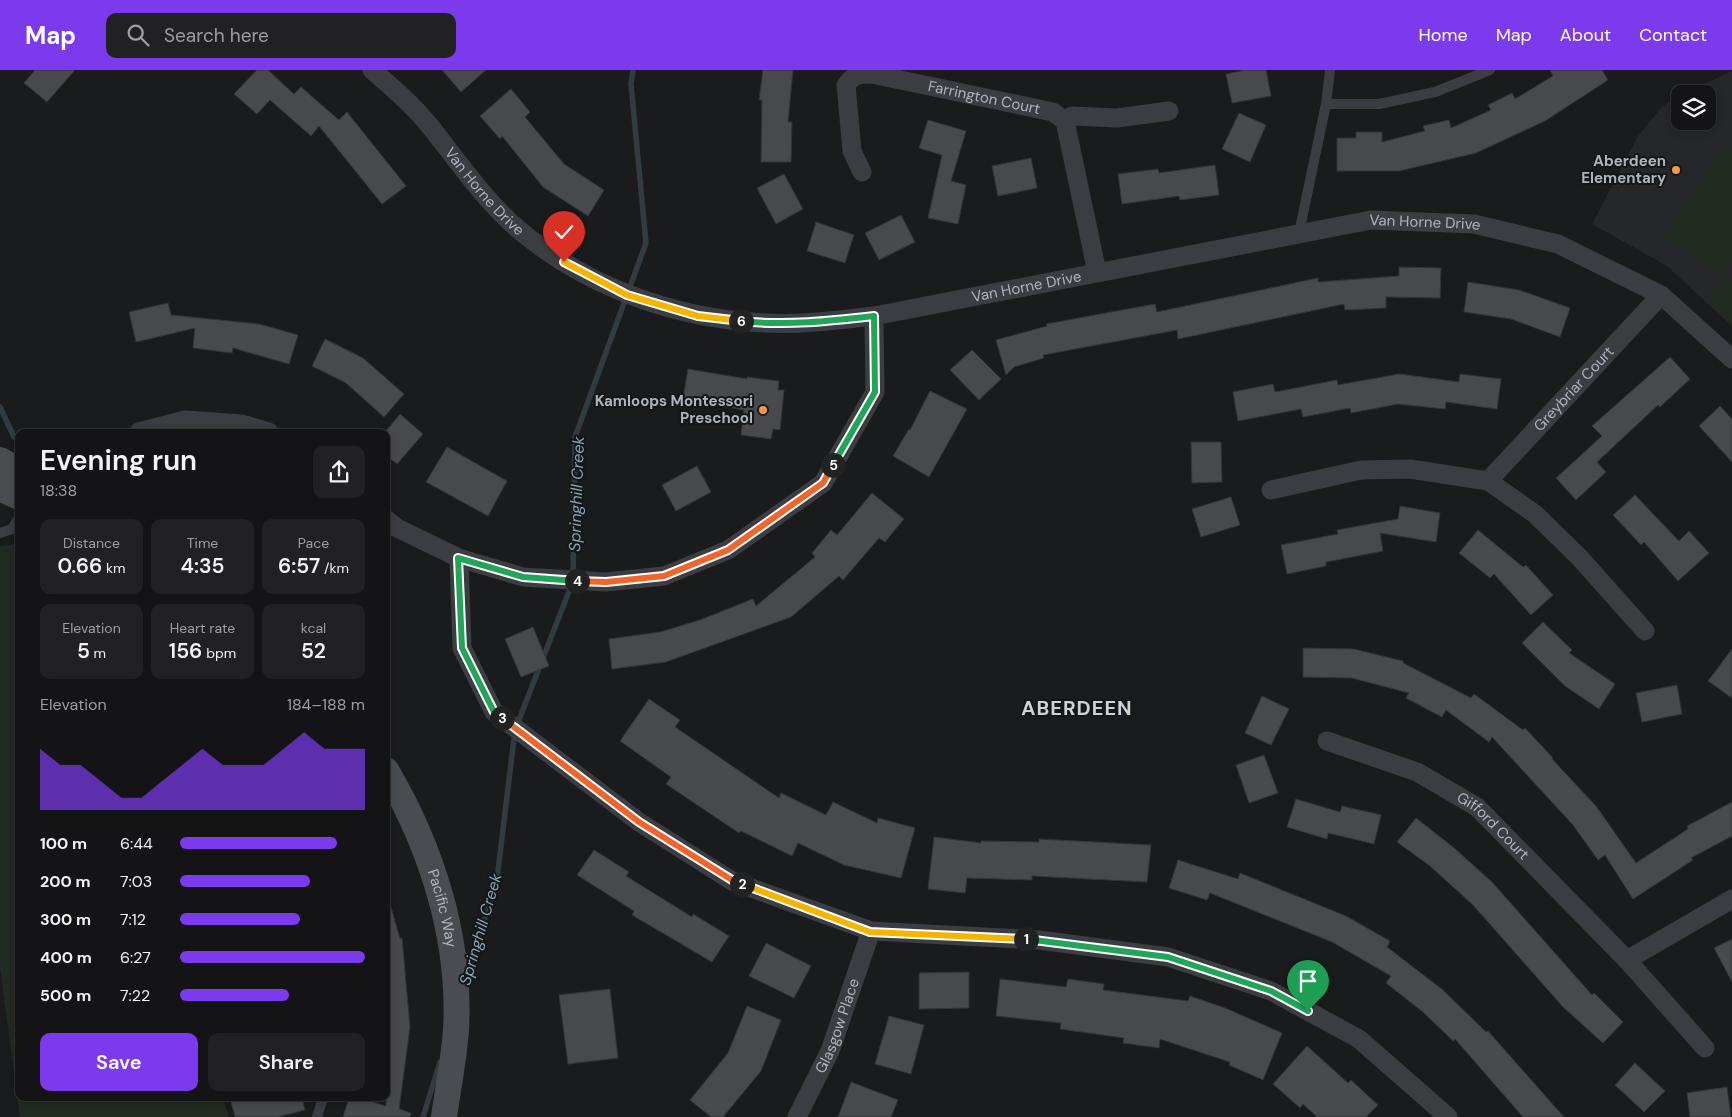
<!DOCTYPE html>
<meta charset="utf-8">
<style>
:root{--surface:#141416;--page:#212123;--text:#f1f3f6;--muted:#9d9ea1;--line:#333335;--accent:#7c3aed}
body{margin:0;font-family:"DM Sans",sans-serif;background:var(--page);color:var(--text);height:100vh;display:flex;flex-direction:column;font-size:19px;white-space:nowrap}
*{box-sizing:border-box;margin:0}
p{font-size:16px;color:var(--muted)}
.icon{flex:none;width:28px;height:28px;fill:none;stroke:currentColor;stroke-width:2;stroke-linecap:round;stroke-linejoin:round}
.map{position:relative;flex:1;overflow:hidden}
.drawer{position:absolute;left:15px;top:359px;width:375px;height:672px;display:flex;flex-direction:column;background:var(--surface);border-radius:10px;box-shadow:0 2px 8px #0003,0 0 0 1px var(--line)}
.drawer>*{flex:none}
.controls{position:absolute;left:1671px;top:15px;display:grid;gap:10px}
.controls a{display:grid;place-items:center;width:45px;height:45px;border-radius:10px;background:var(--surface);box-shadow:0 2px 8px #0003,0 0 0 1px var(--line);font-size:25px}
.pin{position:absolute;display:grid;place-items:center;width:42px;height:42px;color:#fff;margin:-51px -21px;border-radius:50% 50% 50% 0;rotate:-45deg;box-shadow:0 0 5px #0007}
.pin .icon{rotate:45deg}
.km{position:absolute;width:25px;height:25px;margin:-12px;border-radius:50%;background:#222;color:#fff;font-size:14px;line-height:25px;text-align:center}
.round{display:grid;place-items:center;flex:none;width:52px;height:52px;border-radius:10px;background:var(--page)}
.headline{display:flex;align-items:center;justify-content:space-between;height:85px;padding:0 25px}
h1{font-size:28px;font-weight:600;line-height:38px}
.metrics{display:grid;grid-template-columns:repeat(3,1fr);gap:8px;height:85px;padding:5px 25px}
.metrics div{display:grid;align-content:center;border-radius:10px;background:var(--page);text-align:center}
.metrics b{font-size:21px;font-weight:600}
.metrics small{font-size:14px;font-weight:400}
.metrics p{font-size:14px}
.chart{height:140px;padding:10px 25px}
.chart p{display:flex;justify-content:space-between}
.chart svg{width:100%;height:90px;margin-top:5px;fill:var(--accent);opacity:.7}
.action{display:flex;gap:10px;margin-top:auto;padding:10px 25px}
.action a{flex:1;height:58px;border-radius:10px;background:var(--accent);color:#fff;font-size:20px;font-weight:600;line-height:58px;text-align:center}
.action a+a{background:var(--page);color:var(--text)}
ul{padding:0 25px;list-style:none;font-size:16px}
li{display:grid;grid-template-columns:80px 60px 1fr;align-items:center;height:38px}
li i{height:12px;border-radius:6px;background:var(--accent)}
header{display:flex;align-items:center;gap:30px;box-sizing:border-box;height:70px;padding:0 25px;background:var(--accent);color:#fff}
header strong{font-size:24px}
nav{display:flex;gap:28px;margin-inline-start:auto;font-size:18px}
.search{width:350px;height:45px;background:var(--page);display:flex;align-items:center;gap:12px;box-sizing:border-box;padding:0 18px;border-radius:10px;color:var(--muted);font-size:19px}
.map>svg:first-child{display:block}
.built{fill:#26272a}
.green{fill:#222b22}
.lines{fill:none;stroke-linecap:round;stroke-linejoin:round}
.stream{stroke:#303c41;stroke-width:5.5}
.building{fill:#47494d;stroke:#343539}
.service{stroke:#3b3d42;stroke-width:10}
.minor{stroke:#3b3d42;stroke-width:19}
.secondary{stroke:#494d52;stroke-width:26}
.split-1-casing{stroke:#fff;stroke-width:10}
.split-2-casing{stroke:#fff;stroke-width:10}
.split-3-casing{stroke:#fff;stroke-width:10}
.split-4-casing{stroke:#fff;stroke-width:10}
.split-5-casing{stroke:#fff;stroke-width:10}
.split-6-casing{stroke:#fff;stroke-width:10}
.split-7-casing{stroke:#fff;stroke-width:10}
.split-1{stroke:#22a559;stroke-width:6}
.split-2{stroke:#f5b400;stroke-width:6}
.split-3{stroke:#f0652b;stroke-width:6}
.split-4{stroke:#22a559;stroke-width:6}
.split-5{stroke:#f0652b;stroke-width:6}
.split-6{stroke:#22a559;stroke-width:6}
.split-7{stroke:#f5b400;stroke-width:6}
.poi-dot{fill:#f59939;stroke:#151618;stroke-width:2}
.labels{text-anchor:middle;stroke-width:4;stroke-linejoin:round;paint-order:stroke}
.street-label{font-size:15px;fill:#adb4bc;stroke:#151618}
.poi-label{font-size:15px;font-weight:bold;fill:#adb4bc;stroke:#151618;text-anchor:end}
.water-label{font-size:16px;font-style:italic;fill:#84a7b7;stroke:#151618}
.district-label{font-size:20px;font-weight:bold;letter-spacing:1px;fill:#ced2d8;stroke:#151618}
</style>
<header>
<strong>Map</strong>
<div class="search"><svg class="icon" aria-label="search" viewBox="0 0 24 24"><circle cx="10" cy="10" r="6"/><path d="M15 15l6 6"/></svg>Search here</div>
<nav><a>Home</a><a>Map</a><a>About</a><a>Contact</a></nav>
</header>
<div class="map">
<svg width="1732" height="1047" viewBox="0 0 1732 1047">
<rect width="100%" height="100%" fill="#1a1b1d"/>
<path class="built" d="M1732,1V256L1667,196L1592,154L1638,66L1663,36L1680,25V51H1708V24H1682Z"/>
<path class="green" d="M1732,76V191L1722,207L1732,212V253L1707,229L1722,207L1662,167L1721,80Z
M19,474V1028H223L229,1047H20L0,898V476Z"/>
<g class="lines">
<path class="stream" d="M0,337L14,367
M466,909L497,809L515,660L573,511L575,367L646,173L631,14L633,0
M423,1047L440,992"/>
</g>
<path class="building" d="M35,0H75L47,32L24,13Z
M257,0H268L294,24L301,17L339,50L347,42L406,116L382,134L319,56L311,66L270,30L257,44L234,24Z
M442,0H486L461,22Z
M763,0H793L788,52H792L791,92H761L762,30H759Z
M1245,0H1266L1271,26L1232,33L1226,4Z
M1550,0H1602L1608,10L1545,51L1476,83L1399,101H1337V68H1356V62H1382V72L1425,61L1423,56L1449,50L1451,58L1491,40L1488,35L1512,23L1515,29L1553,6Z
M511,19L530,42L525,47L564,94L604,120L588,146L543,117L502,66L500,69L480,46Z
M1239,43L1266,55L1250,92L1222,79Z
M928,50L966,61L951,111L966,115L958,154L928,148L942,85L919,78Z
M1031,88L1037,118L998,126L992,96Z
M1215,95L1219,125L1180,130L1179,126L1122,134L1118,104L1158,99L1159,103Z
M784,104L803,139L776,154L757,118Z
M901,145L915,172L879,190L865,163Z
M816,152L854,165L845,193L807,181Z
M1399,197L1441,198L1440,228L1386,227V238L1345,240L1344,234L1178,269L1177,260L1043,285L1044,288L1014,297L1006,305L996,270L1047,256L1046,254L1155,234L1157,242L1318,208V212L1399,206Z
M1468,212L1519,220L1570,238L1560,267L1511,249L1464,242Z
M168,233L171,245L259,254L298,265L289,294L233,278L232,283L193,278L195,258L136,272L129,242Z
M325,269L363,288L404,324L384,347L346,313L312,296Z
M972,280L1001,309L979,330L950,300Z
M1670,287L1690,309L1660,337L1658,335L1597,392L1606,402L1576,430L1556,408L1602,366L1592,356Z
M688,299L747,309V307L779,311L778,320H784L780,360L773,359L771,369L741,365L744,340L683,329Z
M1399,304L1459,312L1460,304L1501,309L1497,339L1446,332L1445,339L1398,334L1351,343L1350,338L1303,347L1301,339L1238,351L1233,322L1273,314L1275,322L1337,310L1338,315Z
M930,321L967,339L929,407L893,386L909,359L910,360Z
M1720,336L1732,349V392L1699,356Z
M400,344L423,364L397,394L386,385V361Z
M1191,372H1221L1222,412L1192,413Z
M447,377L507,411L488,446L426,412Z
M697,396L711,422L676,441L662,415Z
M872,423L904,449L885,472L879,468L843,510L839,506L791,547L666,592L612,599L609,569L660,562L700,550L753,529L756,536L815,487L812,483L831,460L837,465Z
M1635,425L1679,471L1689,461L1709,483L1678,511L1644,472L1641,475L1613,445Z
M1231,427L1240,455L1201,467L1192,439Z
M1400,436L1440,443L1436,472L1380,463L1383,481L1326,492V496L1287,504L1281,475L1338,464L1337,460L1398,449Z
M1478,460L1523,497L1526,495L1553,525L1531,545L1494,504L1490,508L1459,483Z
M1543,552L1572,580L1569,583L1615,614L1599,639L1565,616L1522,573Z
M533,557L549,596L521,607L505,569Z
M1303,578L1354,579L1403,591V593L1471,628L1474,624L1523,660L1525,658L1553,688L1552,689L1596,736L1636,793L1688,759L1687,756L1732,732V766L1691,788L1693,790L1633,829L1605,785L1598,790L1573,755L1492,667L1489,672L1446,640L1442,647L1406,628L1409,623L1352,608L1303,607Z
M1732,579V628L1708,611Z
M1677,615L1682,644L1642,652L1636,623Z
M1262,626L1289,639L1271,675L1245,663Z
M649,629L680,650L675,657L779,728L781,723L826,745L833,732L877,753L878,748L915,758L901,808L844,795L798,773L792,786L741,761L739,763L666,714L671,707L620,671Z
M1264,685L1278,723L1249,733L1236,695Z
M1296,729L1340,742L1342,736L1381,745L1374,774L1328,763L1327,769L1287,757Z
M1416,748L1453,777L1492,812L1592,925L1594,923L1623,952L1603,973L1563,937L1473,835L1430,796L1397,772Z
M934,767L981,773V771L1039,772V769L1151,775L1147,812L1032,806V810L967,808L965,823L928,819Z
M594,780L629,802L626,806L692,847L693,844L729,866L712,892L632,845L634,841L577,805Z
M1178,790L1238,809L1240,803L1346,846L1390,871L1387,877L1443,920L1486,962L1488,961L1564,1047H1523L1455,969L1453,971L1423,942L1386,913L1391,906L1332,872L1210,823L1207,830L1169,818Z
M391,837L400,869L402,868L410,957L399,1039L411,1043L410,1047H343L349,1028H359L386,1036V838Z
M1732,869V912L1714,878Z
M766,873L811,896L794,928L749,906Z
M969,902V938L919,939V903Z
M1000,909L1066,917L1068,909L1104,914L1103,920L1188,931L1190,926L1225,938L1282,963L1263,1010L1229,995L1230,992L1160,969L1159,978L1123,973L1124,968L1060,959L1061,953L996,946Z
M610,919L618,988L568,994L559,925Z
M747,936L781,950L761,1001L723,1047H711L690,1030L728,983Z
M889,946L924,955L911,1004L875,994Z
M1307,976L1348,1013L1351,1010L1378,1035L1366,1047H1317L1303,1034L1300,1038L1273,1014Z
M1635,993L1665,1021L1644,1042L1615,1015Z
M851,1012L898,1030L891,1047H838Z
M1727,1017L1731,1047H1690L1687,1023Z
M230,1028H302L305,1040L277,1047H235Z"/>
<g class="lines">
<path class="service" d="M1326,34H1379L1435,22L1490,0
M1299,163L1326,34L1330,0
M0,463L12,459L19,447
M317,1047L323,1028"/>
<g class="minor">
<path id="s1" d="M372,0C392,17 413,35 429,55C458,91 483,129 518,159C586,217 676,249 765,253C801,255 838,250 874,246L1371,150L1474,154L1558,174L1661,225L1732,289"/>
<path d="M1065,51L1072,46L1117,48L1169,41"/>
<path id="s2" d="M862,102L852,81L846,15C854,4 860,4 872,4L1053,42L1065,51L1097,202"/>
<path d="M139,362L185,350L242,354L269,362"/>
<path id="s3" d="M1488,411L1661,225"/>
<path d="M1271,420L1361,400L1410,399L1488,411L1535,444L1580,488L1645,561"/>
<path d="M386,449L397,458L459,488L523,507L606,512L664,506L728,480L823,413L875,322L874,246"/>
<path d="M459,488L462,578L494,642L639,752L732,811L871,861L1039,870L1168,887L1271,921L1359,969L1448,1047"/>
<path id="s4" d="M1327,671L1417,702L1477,737L1627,890L1705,978"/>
<path d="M1627,890L1732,829"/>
<path id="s5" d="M797,1047L830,981L871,861"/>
</g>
<g class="secondary">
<path d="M0,390L19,400"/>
<path d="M0,418L19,427"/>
<path id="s6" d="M386,700C432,778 461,869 456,960C454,989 448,1018 444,1047"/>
</g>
</g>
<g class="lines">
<g class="split-1-casing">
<path id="split-1" d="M1026,869L1168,887L1271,921L1308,941"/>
</g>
<g class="split-2-casing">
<path id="split-2" d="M742,814L870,862L1026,869"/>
</g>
<g class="split-3-casing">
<path id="split-3" d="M502,648L639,752L732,810L742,814"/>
</g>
<g class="split-4-casing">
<path id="split-4" d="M502,648L494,642L462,578L458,488L523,507L577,511"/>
</g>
<g class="split-5-casing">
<path id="split-5" d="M577,511L606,512L664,506L728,480L823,413L833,395"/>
</g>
<g class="split-6-casing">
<path id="split-6" d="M741,251C786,256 830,251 874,246L875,322L833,395"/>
</g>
<g class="split-7-casing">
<path id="split-7" d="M564,192L627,225L698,246L741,251"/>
</g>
<use href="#split-1" class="split-1"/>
<use href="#split-2" class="split-2"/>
<use href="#split-3" class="split-3"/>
<use href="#split-4" class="split-4"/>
<use href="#split-5" class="split-5"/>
<use href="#split-6" class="split-6"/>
<use href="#split-7" class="split-7"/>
</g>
<g class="poi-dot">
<circle cx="1676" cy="100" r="5"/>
<circle cx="763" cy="340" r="5"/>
</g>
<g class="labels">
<g class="street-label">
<text dy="5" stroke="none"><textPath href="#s2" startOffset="234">Farrington Court</textPath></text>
<text dy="5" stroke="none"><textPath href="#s1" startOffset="166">Van Horne Drive</textPath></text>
<text dy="5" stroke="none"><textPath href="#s1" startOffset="1155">Van Horne Drive</textPath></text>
<text dy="5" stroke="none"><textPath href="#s1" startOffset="750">Van Horne Drive</textPath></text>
<text dy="5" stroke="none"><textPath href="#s3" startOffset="126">Greybriar Court</textPath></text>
<text dy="5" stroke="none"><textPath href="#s4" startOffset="189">Gifford Court</textPath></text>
<text dy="5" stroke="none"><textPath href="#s6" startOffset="150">Pacific Way</textPath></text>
<text dy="5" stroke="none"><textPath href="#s5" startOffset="100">Glasgow Place</textPath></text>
</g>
<g class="poi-label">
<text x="1666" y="96">Aberdeen<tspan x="1666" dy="17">Elementary</tspan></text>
<text x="753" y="336">Kamloops Montessori<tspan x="753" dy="17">Preschool</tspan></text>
</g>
<g class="water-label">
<text transform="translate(576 424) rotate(-88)" y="6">Springhill Creek</text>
<text transform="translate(480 859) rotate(-74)" y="6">Springhill Creek</text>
</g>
<g class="district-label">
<text x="1077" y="645">ABERDEEN</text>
</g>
</g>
</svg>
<div class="controls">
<a><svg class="icon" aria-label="layers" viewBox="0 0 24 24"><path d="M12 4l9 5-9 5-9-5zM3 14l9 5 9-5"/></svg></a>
</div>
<div class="pin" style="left:1308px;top:941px;background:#1e9e55"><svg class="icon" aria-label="arrive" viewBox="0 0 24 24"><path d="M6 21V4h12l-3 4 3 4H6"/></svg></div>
<div class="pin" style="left:564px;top:192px;background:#d93025"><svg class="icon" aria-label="check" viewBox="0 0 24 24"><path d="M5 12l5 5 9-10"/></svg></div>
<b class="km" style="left:1026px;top:869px">1</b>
<b class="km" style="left:742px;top:814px">2</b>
<b class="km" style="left:502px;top:648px">3</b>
<b class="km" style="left:577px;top:511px">4</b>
<b class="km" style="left:833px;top:395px">5</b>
<b class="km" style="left:741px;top:251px">6</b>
<section class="drawer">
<div class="headline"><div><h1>Evening run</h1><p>18:38</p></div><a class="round"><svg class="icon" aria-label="share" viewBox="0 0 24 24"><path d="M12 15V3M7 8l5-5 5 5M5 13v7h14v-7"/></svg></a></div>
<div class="metrics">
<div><p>Distance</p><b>0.66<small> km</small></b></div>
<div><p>Time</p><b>4:35</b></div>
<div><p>Pace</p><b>6:57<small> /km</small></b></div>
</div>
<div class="metrics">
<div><p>Elevation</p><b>5<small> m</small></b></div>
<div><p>Heart rate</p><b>156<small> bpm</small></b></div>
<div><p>kcal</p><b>52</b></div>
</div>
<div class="chart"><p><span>Elevation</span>184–188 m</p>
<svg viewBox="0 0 160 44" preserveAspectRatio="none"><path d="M0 44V14L10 22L20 22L30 30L40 38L50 38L60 30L70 22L80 14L90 22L100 22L110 22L120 14L130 6L140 14L150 14L160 14V44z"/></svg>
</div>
<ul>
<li><b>100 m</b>6:44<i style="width:85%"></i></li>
<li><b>200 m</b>7:03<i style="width:70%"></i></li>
<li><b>300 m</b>7:12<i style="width:65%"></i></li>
<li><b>400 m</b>6:27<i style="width:100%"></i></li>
<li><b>500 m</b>7:22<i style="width:59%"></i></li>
</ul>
<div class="action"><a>Save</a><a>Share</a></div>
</section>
</div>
